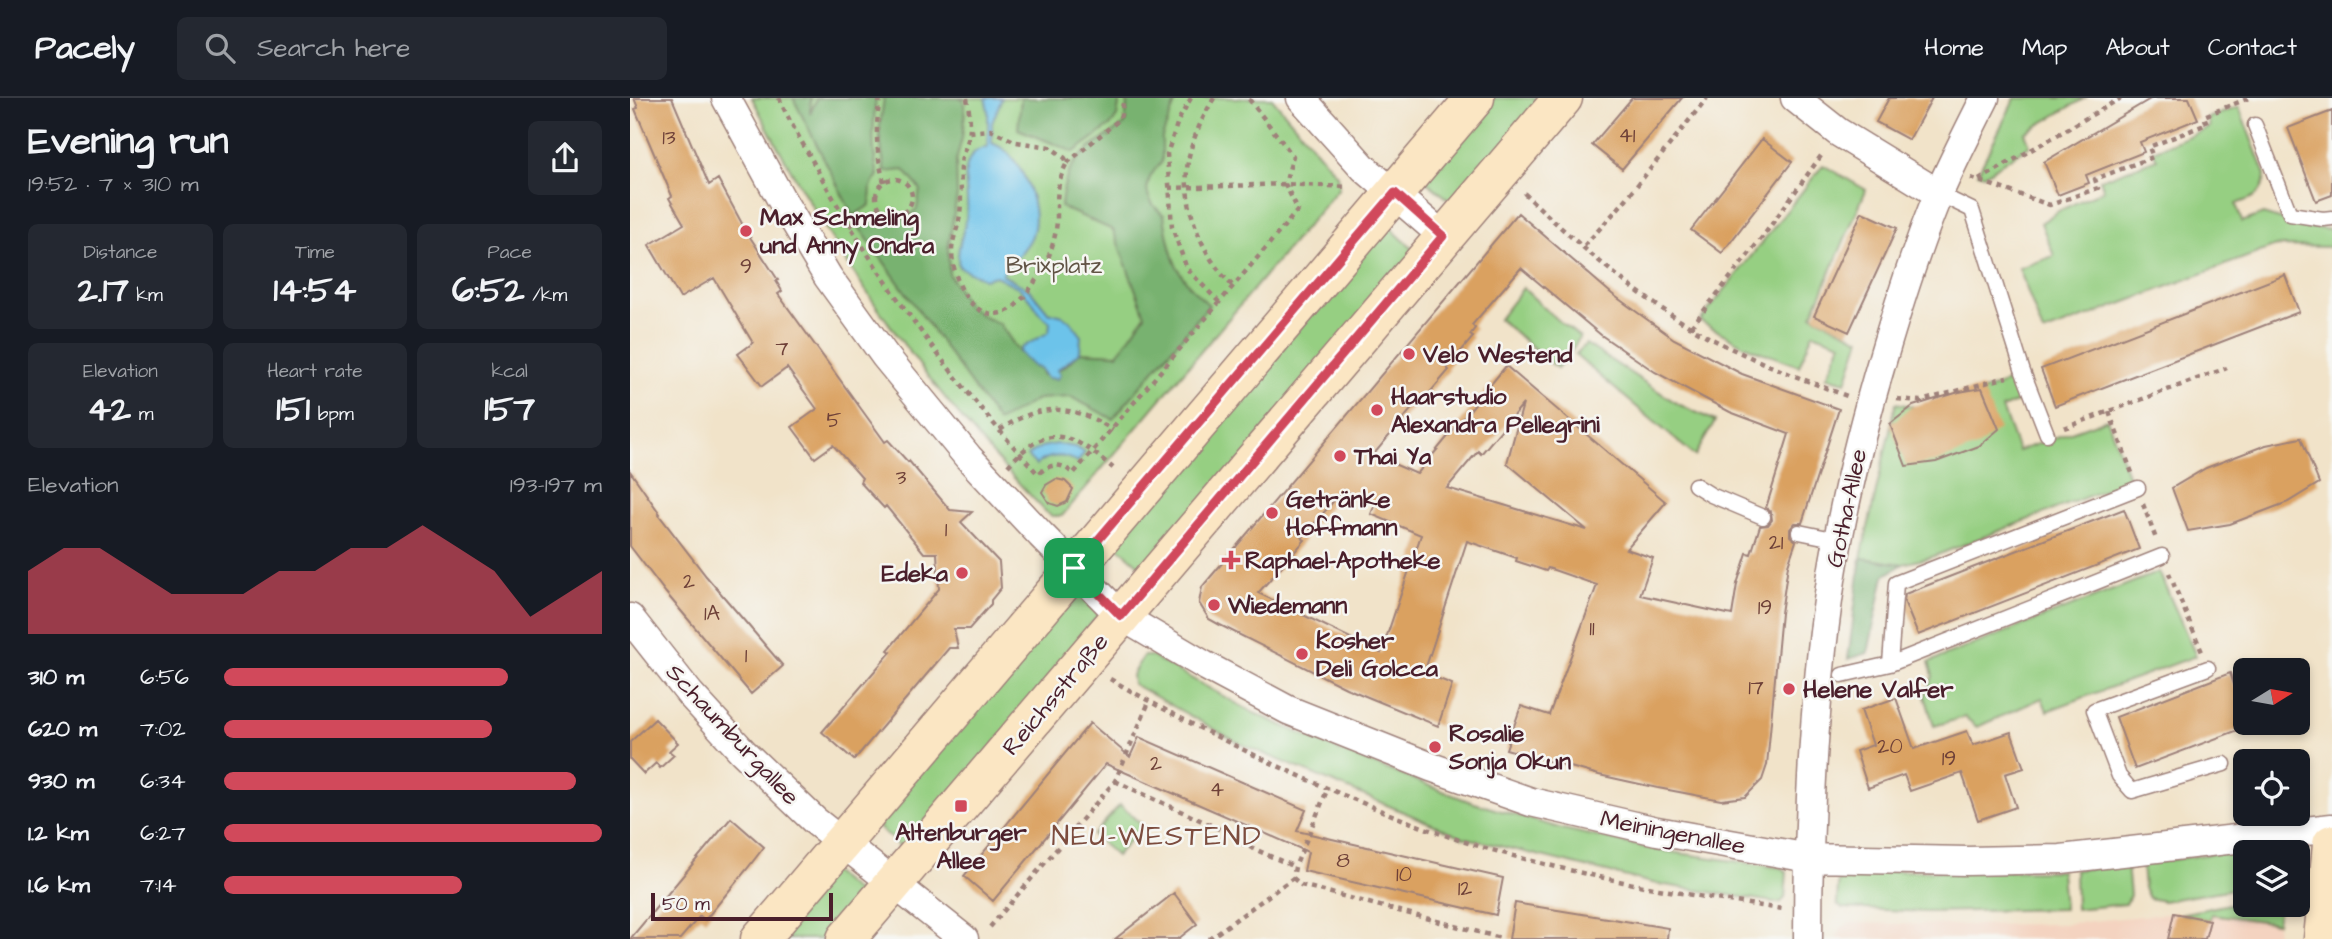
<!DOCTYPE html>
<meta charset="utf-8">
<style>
:root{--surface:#171b24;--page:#242831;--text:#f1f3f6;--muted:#9ea1a6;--line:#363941;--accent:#d1495b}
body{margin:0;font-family:"Architects Daughter",sans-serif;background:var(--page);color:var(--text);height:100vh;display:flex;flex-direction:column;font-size:26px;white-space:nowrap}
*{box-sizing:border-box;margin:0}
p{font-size:23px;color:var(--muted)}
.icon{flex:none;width:38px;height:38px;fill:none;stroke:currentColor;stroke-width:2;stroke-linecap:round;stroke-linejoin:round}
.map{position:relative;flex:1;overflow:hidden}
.side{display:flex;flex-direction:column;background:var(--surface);width:630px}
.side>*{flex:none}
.needle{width:46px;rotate:79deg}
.controls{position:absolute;left:1603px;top:560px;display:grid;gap:14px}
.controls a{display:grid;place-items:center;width:77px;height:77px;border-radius:10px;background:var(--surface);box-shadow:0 4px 10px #0003;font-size:35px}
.scale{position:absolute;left:21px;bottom:18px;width:182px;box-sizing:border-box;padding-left:7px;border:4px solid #4a1f2b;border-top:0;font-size:19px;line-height:24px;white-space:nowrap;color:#4a1f2b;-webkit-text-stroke:5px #f6f6f2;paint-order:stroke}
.pin{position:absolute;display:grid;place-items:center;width:60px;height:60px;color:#fff;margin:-30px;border-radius:14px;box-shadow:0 4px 10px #0006}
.round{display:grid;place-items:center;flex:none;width:74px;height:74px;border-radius:10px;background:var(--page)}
.head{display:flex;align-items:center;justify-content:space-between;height:119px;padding:0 28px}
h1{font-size:38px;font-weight:700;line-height:52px}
.stats{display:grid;grid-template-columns:repeat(3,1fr);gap:10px;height:119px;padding:7px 28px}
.stats div{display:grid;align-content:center;border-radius:10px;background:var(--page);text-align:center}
.stats b{font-size:35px;font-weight:700}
.stats small{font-size:19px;font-weight:400}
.stats p{font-size:19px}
.chart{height:196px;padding:14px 28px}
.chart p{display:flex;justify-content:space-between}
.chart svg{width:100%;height:126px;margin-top:7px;fill:var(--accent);opacity:.7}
ul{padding:0 28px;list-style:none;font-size:23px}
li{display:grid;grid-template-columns:112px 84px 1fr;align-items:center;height:52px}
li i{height:18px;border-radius:9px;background:var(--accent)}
header{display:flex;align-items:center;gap:42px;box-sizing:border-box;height:98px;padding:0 35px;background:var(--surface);border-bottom:2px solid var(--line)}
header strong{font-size:33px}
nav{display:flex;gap:38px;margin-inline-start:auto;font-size:24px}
.search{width:490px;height:63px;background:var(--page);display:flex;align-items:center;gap:18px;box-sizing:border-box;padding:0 24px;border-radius:10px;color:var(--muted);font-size:26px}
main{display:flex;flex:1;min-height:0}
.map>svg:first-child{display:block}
.built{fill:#f4d3c0}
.green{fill:#96cf82;stroke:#707756;stroke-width:2}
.forest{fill:#78b270;stroke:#61684e;stroke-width:2}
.water{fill:#6cc3ea;stroke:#5b718a;stroke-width:2}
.building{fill:#daa160;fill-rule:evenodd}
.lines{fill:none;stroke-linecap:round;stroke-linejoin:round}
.service-casing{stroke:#9e817a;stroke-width:17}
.minor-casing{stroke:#9e817a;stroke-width:31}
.secondary-casing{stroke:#9e817a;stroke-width:41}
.path{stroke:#9e817a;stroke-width:4.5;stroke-dasharray:5 5;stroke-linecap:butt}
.service{stroke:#fff;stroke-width:14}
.minor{stroke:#fff;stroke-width:28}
.secondary{stroke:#fbe6c3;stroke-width:38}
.route-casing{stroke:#fff;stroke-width:14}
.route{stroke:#d1495b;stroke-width:9}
.poi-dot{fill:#d1495b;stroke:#f6f6f2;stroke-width:2.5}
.labels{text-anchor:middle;stroke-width:5;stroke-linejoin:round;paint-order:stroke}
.number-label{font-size:21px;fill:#6e4038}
.poi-label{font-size:24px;font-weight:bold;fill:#4a1f2b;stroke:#f6f6f2;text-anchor:start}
.park-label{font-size:24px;fill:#615445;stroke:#f6f6f2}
.street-label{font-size:24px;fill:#4a1f2b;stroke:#f6f6f2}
.quarter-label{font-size:28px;letter-spacing:2px;fill:#7c4c3e;stroke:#f6f6f2}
</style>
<header>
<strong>Pacely</strong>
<div class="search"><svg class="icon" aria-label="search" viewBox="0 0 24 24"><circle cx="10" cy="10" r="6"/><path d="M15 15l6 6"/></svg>Search here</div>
<nav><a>Home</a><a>Map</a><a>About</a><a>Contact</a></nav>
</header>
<main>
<section class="side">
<div class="head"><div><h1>Evening run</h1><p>19:52 · 7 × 310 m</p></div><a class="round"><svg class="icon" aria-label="share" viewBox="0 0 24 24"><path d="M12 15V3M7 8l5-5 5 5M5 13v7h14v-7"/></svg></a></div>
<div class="stats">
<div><p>Distance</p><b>2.17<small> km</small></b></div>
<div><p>Time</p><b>14:54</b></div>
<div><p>Pace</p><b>6:52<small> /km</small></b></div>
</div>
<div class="stats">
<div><p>Elevation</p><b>42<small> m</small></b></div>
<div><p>Heart rate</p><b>151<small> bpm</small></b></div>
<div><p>kcal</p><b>157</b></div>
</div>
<div class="chart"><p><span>Elevation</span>193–197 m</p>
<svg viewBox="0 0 160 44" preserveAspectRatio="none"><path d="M0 44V22L10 14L20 14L30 22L40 30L50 30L60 30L70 22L80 22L90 14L100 14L110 6L120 14L130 22L140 38L150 30L160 22V44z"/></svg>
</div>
<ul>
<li><b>310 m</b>6:56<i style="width:75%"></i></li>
<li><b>620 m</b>7:02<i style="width:71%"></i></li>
<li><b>930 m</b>6:34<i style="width:93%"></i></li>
<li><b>1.2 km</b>6:27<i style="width:100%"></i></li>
<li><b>1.6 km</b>7:14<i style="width:63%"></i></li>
</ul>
</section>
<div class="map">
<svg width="1702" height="841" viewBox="0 0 1702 841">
<rect width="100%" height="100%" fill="#f6f6f2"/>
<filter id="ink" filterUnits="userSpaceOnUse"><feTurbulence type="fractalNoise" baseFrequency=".0143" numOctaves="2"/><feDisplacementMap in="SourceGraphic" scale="14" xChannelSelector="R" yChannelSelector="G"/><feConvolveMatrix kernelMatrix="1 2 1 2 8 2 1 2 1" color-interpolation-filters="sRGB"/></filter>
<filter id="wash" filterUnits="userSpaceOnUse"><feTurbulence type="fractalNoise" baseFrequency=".00686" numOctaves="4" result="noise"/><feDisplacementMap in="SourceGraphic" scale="28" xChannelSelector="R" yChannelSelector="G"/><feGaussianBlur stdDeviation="1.57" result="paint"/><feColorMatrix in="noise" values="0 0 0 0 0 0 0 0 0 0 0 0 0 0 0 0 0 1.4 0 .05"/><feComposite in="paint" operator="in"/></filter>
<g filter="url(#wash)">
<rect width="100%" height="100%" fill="#f1e3c9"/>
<path class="built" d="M1544,815L1579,822L1581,816L1647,825L1646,841H1206L1211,830L1219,825L1319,827L1433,826Z"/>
<path class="green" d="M122,0H642L707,77L709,90L432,418H422L417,415C297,292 200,153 122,0Z
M853,0H920L827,108L788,77Z
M1385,0H1455L1395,35L1400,47L1354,77L1348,75Z
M1609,9L1635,77C1634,97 1623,100 1606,106L1612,124L1633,116L1676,129L1702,132V149L1646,148L1413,235L1389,170L1424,158L1411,125L1430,112L1474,92L1470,82L1527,61L1523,53L1580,29L1578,20Z
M1193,67L1236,92L1182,217L1230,241L1216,284L1197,279L1211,245L1183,235L1169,268L1115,248L1070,223Z
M751,121L787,155L518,475L479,441Z
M893,190L925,220L950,239L941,254L927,270L869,221Z
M956,246L1048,306L1085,323L1065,358L945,257Z
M1382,282L1389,303L1372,310L1388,353L1477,321L1500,382L1302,459L1273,466L1231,460L1266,305L1303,313Z
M1529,474L1566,558L1417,613L1412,600L1347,629L1335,619L1304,628L1295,598L1303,578L1299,564Z
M448,495L470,515L278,756L241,722Z
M513,558H521L624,615L710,653L841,704L933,731L1027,752L1152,770L1157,774L1155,800L1150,805L1022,785L833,739L611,646L503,586L502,577Z
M490,707L513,728L486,758L463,737Z
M1654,745L1653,754H1615V789L1533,803L1519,800L1514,790L1512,766Z
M1497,767L1500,797L1496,806L1446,811L1445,772Z
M198,771L237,802L204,841H138Z
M1209,773H1431L1434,811L1297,814L1212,810L1207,806Z
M1615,803V807H1649L1647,825L1581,816L1580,822L1550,816Z"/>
<path class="forest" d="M163,0H181L180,16L187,0H246C243,27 241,50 248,77L241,88L240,107L223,118Z
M254,0H333L335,14L332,40L326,63L327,97L318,151L319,176L337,207L356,220L370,226L389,254L410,270L413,277L434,269L450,254L488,256L515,217L483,132L431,109C435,57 456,54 495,26L498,0H547L532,39V64C512,83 512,100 534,117C540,159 545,178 579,207L483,321L441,299L408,301L368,324L229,129L249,118L271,123L287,111L290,91L274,72L255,74L249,35Z
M391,0H490L487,18L481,27L444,54L388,31Z
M1231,460L1273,466L1254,478L1238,555L1218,561Z"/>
<path class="water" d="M355,0H372L362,25V45C369,48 375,51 380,57C397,76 413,118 400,142C393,155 381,165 372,176L401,193L418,214L433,218L441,224L451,237L450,254L427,272L430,277L427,281L417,280L410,270L404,269L389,254L391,250L419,234L420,224L410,216L401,202L388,189L366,178L354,181L329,169C325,150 335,133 337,115C339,97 331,76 340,60C344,52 351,51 358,48V12Z
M427,346L445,349L455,354L448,364C433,356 419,356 406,367L397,358L411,349Z"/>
<g id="blocks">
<path class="building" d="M4,0H42L79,87L88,81L116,133L148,182L146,183L152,193L148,196L255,344L258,342L278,364L279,363L320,412L342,414L331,424L369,464L371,490L361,502V506L339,531H324L328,550H319L224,662L192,634L261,554L258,552L309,491L307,455H294L256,408L254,410L230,384L232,380L203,347L185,360L162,329L187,311L157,270L132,288L108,256L123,245L84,180L50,200L19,147L54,126L39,100L42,98L5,11L8,10Z
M1002,0H1052L992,71L962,47Z
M1259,0H1302L1279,42L1246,24Z
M1522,0H1559L1568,21L1510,44L1514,54L1456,77L1459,85L1428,97L1414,64Z
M1702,13V97L1686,103L1658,30Z
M1132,41L1162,64L1092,155L1061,132Z
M1232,114L1267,130L1219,234L1184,218Z
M888,115L982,196L1044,241L1112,276L1209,311L1172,425H1165L1160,431V438L1166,443L1158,467L1151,515L1137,667L1132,682L1115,699L1091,702L1028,690L969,677L876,651L891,608L919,617L967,487L918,470L916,473L886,463L887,460L837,443L794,575L822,586L808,628L716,590L590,527L579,521L569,505L572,489ZM891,170L971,237L1025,274L1100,314L1159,336L1136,410L1141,414L1142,422L1138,427L1130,428L1121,456L1117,455L1107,486L1102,517L1010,497L1023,460L996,451L1036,404L876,268L787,376L743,357L794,296L797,298L819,272L817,270L843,239L840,237L845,230L842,227ZM893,306L877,365L957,432L817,390L848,353L851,356ZM713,392L745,406L741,416L791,437L751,555L628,495L675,442L672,440Z
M1655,177L1669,214L1425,308L1411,271Z
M1352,290L1369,331L1349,348L1306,364L1276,368L1260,326L1283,308L1329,294Z
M1671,340L1689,385L1658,404L1600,426L1558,433L1542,390L1576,370L1636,347Z
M0,373L30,416L29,417L76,478L153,568L121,596L36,495L0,448Z
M426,381L435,383L443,391L437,404L428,408L419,405L412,394L416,387Z
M1494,411L1509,451L1288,537L1274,503L1275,496Z
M1600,575L1605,590L1615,587V625L1619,628L1505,671L1486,619Z
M1266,600L1284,651L1337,633L1343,647L1381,634L1394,670L1375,676L1386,709L1348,722L1332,675L1280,693L1274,677L1238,690L1226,653L1243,647L1231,612Z
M25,621L48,645L39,653L44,657L30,670L26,665L14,676L0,661V644Z
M460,625L500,659L509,639L676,712L667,733L873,780L866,817L674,773L678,754L476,666L363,803L334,778Z
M101,720L134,749L117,771L75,822L70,818L50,841H0Z
M544,795L567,826L548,841H485Z
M885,805L1038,830L1037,841H879Z
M1544,815L1580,822L1575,841H1538Z"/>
</g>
</g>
<g filter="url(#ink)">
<use href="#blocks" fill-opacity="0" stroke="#9e817a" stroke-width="2"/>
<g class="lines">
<g class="service-casing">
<path id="service" d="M1625,27L1660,116L1693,121L1702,120
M1309,96L1342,112L1393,274L1417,336
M1065,387L1081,397L1133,419
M1169,434L1208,442
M1260,566L1266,485L1508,390
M1578,570L1464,612L1489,678L1502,693L1594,666
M1212,577L1260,566L1532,458"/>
</g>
<g class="minor-casing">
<path id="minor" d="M96,0L150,99L198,179L255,258L338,359L411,437L491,518L574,567L658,612L801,669L901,704L1027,733L1179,760L1337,763L1431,761L1702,730
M671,0L734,70L813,138
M1165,0L1208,34L1309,96
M0,520L60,596L113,654L185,723L334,841
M1178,841C1178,721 1183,601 1201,482C1213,406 1232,330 1254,256C1270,202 1287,147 1309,95C1323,63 1339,32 1355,0"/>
</g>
<g class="secondary-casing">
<path id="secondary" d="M130,841L845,0
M216,841L933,0
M1693,841L1702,746"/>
</g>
<path class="path" d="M149,0C160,26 176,50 189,75C250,184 324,284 408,376C421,365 432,364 443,376L668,112L655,86L663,58L618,0
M250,0C245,30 246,55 254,84
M337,0C339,14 342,28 338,42C335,51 331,58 331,68C330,84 332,100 330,116C329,129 322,140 322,153C322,181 342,228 377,213C391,207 404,185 412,173C420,158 426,139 427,122C427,99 426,85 437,65L435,60L420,49L386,44L361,32L339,34
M561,0L548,23L537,56L542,129L557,171L589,204
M584,0C574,17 565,35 560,54C548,98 570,157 602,187
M437,65L490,21L494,0
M1341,80L1420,107L1468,90L1465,81L1523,59L1519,49L1577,26L1574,18L1619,0
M246 99a18 18 0 1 1 36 0a18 18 0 1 1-36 0Z
M1349,82L1491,0
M539,90L655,86L717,89
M894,95C949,148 1016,207 1084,242C1127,264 1172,281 1217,298
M219,128L250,111
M954,148L993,105L1077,0
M1061,229L1134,137L1193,55
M1267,301L1291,303L1377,279
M1479,314L1502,375
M1434,330L1597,270
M370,332C410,304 443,306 483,332
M1701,340H1702
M378,368C418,323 442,335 483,370
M1513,406L1526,441
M1539,475L1572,554
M480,581C558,626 635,664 718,699C762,717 806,736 852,749C951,778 1051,797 1153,811
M485,683L594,733L613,746L665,769
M663,780L671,787L871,840
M360,829L485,683L519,604
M579,841L663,780L665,769L698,690"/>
<use href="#service" class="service"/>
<use href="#minor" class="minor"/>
<use href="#secondary" class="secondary"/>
</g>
</g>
<g class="lines" filter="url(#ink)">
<g class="route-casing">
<path id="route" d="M765,95L813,138L491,518L444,470Z"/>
</g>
<use href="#route" class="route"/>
</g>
<g class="poi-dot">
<circle cx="116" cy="133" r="7"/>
<circle cx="779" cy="256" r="7"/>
<circle cx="747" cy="312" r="7"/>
<circle cx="710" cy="358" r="7"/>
<circle cx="642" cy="415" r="7"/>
<path d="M597.5 451.5h7v7h7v7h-7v7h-7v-7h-7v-7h7z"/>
<circle cx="332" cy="475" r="7"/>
<circle cx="584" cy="507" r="7"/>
<circle cx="672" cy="556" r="7"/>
<circle cx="1159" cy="591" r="7"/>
<circle cx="805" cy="649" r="7"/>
<rect x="324" y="701" width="14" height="14" rx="3.5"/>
</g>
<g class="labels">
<g class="number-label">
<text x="997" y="44">41</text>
<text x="39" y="46">13</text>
<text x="116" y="175">9</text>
<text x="152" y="257">7</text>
<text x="204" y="329">5</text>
<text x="271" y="386">3</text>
<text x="316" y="438">1</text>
<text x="1146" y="451">21</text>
<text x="59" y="490">2</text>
<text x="1135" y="516">19</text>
<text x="82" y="522">1A</text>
<text x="962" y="537">11</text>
<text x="116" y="564">1</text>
<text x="1126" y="596">17</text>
<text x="1260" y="655">20</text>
<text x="1319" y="667">19</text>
<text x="526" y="672">2</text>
<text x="587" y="698">4</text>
<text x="713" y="769">8</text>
<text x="774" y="783">10</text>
<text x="835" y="797">12</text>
</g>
<g class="poi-label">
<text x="130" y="127">Max Schmeling<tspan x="130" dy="28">und Anny Ondra</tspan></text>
<text x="793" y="264">Velo Westend</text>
<text x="761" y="306">Haarstudio<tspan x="761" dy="28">Alexandra Pellegrini</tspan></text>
<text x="724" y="366">Thai Ya</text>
<text x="656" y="409">Getränke<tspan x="656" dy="28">Hoffmann</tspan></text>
<text x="615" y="470">Raphael-Apotheke</text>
<text x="318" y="483" text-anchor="end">Edeka</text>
<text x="598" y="515">Wiedemann</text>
<text x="686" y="550">Kosher<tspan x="686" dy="28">Deli Golcca</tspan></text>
<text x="1173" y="599">Helene Valfer</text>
<text x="819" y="643">Rosalie<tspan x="819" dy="28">Sonja Okun</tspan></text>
<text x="331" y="742" text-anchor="middle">Altenburger<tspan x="331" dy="28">Allee</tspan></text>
</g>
<g class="park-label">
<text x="424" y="175">Brixplatz</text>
</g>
<g class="street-label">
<text transform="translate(1216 410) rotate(-78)" y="8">Gotha-Allee</text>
<text transform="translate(425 596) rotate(-50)" y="8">Reichsstraße</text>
<text transform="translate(103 636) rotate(47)" y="8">Schaumburgallee</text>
<text transform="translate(1043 734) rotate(11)" y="8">Meiningenallee</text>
</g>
<g class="quarter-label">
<text x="527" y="747">NEU-WESTEND</text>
</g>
</g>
</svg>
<div class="controls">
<a><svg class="needle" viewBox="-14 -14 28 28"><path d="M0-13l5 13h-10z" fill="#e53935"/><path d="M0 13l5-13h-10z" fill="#9ea1a6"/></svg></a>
<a><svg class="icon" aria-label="locate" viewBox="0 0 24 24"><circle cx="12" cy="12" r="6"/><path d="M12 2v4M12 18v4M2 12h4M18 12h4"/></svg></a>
<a><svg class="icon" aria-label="layers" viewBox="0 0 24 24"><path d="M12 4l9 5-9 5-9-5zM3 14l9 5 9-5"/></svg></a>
</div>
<div class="scale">50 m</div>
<div class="pin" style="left:444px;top:470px;background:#1e9e55"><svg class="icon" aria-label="arrive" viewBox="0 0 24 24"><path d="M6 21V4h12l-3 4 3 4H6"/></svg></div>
</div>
</main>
